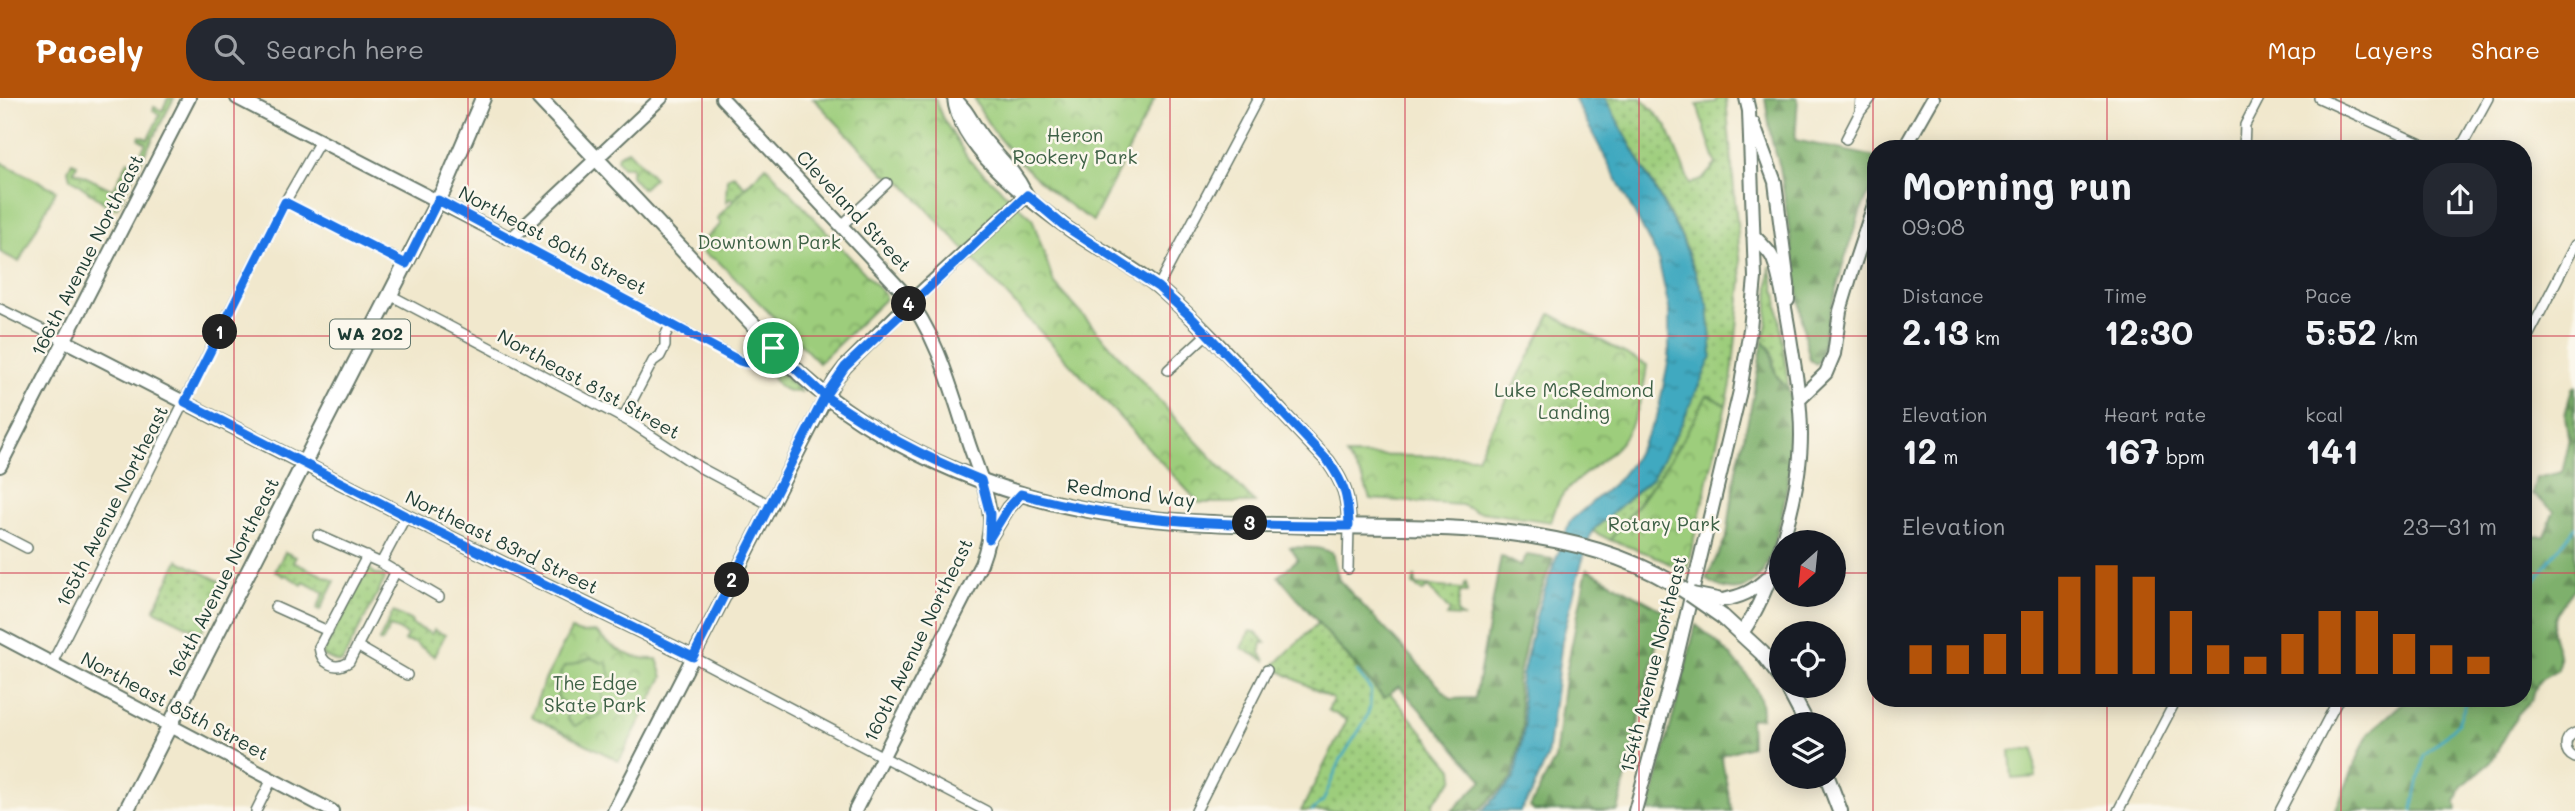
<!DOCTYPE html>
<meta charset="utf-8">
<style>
:root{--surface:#171b24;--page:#242831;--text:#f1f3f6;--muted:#9ea1a6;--accent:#b45309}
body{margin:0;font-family:Mali,sans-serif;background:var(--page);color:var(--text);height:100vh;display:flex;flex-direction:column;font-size:26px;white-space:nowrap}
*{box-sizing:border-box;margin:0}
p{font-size:23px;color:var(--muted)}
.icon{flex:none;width:38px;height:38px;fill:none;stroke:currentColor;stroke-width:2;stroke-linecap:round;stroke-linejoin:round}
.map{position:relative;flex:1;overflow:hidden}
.drawer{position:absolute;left:1867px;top:42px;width:665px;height:567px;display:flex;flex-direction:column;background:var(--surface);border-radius:28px;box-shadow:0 4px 18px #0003}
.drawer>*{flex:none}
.needle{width:46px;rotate:207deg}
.tools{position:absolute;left:1769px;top:432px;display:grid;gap:14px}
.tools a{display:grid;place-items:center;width:77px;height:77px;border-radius:50%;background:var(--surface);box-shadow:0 4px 18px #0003;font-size:35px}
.pin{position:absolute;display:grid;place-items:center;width:60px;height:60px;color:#fff;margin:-30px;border:4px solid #fff;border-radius:50%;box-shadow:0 2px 7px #0007}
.km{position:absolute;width:35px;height:35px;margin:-18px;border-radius:50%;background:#222;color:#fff;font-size:19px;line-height:35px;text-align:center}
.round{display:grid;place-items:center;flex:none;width:74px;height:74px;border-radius:28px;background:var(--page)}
.summary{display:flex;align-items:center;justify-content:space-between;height:119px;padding:0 35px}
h1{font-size:38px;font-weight:700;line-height:52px}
.figures{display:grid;grid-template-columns:repeat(3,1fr);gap:10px;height:119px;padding:7px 35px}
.figures div{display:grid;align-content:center}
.figures b{font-size:35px;font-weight:700}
.figures small{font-size:19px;font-weight:400}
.figures p{font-size:19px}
.chart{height:196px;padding:14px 35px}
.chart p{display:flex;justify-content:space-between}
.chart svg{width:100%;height:126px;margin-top:7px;stroke:var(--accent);stroke-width:6}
header{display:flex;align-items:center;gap:42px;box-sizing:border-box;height:98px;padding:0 35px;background:var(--accent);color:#fff}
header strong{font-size:33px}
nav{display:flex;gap:38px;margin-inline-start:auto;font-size:24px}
.search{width:490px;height:63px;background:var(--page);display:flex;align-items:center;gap:18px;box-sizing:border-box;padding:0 24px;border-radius:28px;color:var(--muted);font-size:26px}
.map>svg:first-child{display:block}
.grass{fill:url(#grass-dots);stroke:#5e8558;stroke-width:2}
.forest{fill:url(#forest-firs);stroke:#4e7650;stroke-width:2}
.park{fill:url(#park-crowns);stroke:#5e8558;stroke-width:2}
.garden{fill:#9dcd7c;stroke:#5e8558;stroke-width:2}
.water{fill:url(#water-ripples);stroke:#30737a;stroke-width:2}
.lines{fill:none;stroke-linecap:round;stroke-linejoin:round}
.stream{stroke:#40a9c0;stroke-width:2.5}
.street-casing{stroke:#68796a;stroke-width:12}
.secondary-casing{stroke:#68796a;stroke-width:16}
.primary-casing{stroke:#68796a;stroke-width:18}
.street{stroke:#fff;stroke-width:9}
.secondary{stroke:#fff;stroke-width:12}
.primary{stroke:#fff;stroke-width:14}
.secondary-bridge-casing{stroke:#68796a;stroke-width:16;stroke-linecap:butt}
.primary-bridge-casing{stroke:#68796a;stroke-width:18;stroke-linecap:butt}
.secondary-bridge{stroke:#fff;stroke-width:12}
.primary-bridge{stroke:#fff;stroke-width:14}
.route-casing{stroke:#fff;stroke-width:14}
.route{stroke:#1a73e8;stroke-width:9}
.grid{fill:none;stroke:#d1495b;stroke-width:2;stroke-opacity:0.55}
.labels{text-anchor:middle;stroke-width:5;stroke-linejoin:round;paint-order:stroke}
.shield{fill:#fbf7ec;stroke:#61756b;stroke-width:2}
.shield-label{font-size:18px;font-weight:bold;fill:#1f3d34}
.park-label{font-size:19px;fill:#3e6146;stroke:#fbf7ec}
.street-label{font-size:19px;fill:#1f3d34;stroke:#fbf7ec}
</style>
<header>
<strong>Pacely</strong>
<div class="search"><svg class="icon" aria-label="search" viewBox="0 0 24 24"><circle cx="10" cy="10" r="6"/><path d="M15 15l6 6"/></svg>Search here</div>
<nav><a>Map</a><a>Layers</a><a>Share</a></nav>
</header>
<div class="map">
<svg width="2575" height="713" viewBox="0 0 2575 713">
<defs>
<pattern id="grass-dots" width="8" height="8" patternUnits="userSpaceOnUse" patternTransform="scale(1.75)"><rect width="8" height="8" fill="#9dcd7c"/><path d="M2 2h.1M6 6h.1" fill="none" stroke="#7fa866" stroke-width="1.8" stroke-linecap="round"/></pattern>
<pattern id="forest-firs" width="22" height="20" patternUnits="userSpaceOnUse" patternTransform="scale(1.75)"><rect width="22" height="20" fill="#7eb06c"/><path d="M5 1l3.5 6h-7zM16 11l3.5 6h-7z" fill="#67905a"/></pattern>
<pattern id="park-crowns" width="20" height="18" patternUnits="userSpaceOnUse" patternTransform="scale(1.75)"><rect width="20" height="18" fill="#9dcd7c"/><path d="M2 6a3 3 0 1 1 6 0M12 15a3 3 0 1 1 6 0" fill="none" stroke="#7fa866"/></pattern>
<pattern id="water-ripples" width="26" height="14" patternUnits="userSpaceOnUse" patternTransform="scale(1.75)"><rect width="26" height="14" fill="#40a9c0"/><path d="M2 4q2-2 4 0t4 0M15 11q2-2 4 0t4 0" fill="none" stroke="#358b9d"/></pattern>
</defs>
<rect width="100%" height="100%" fill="#fbf7ec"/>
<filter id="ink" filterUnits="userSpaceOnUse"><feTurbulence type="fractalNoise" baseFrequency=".0143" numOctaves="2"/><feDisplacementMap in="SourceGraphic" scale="14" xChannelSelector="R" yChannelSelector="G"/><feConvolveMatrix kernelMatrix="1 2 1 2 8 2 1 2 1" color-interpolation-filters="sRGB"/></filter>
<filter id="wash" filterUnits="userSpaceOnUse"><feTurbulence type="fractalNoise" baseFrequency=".00686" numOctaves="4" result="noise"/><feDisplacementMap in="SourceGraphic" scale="28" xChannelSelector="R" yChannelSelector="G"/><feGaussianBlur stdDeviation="1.57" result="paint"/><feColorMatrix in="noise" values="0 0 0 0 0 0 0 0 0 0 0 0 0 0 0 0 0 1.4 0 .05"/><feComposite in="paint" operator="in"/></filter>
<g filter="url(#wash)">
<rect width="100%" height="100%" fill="#f1e8cd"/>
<path class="grass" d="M168,0H174L117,109L111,110L70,80L68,72L72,64L77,66L74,73L113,92L128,63L135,66L146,45L139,41L140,38L148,41L160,17L153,13L154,9L162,13Z
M1605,0H1642L1666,27L1690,86L1702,82L1716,66L1697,7L1716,4V0H1726L1742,182L1731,287L1726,307L1707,298C1681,351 1646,395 1610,442L1592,433L1652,380L1681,327L1712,258L1708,207L1682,139Z
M734,77L745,89L753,81L756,83L732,107L734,104L731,100L726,104L727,80Z
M1770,168L1776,194L1789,293L1776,276L1771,251L1763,243L1767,225Z
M772,267L776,269L801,294C783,295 771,286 772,267Z
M285,454L296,459L293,464L335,483L320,512L317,511L324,495L304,484L302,487L286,477L284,478L275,473Z
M178,462L225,486L201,535L154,512Z
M368,469L375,476L385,478V481L342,564L339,565L324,558L323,554Z
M1415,478L1416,487L1463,491L1466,484L1467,494H1460L1457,515L1462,519L1447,518L1450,513L1428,489L1423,493L1413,487Z
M393,514L412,523L411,526L432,536L434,532L445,537L434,558L415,545L404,543L407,538L401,533L390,529L382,544L379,543Z
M1318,525L1383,600L1390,595L1453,671L1454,680L1433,705V713H1301L1347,622L1328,612L1333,601L1272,569Z
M1250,533L1255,534L1266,545H1262L1260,555L1266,563L1241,550Z"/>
<path class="forest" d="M1765,0H1798L1795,42L1876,59V80L1861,112L1843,166L1825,234L1820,262L1816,266L1810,262L1804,235L1780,69L1771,40Z
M1763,243C1776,255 1769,262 1776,277C1779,283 1786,287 1789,294C1801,325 1781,457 1758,480C1742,497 1723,493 1706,481L1727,438L1736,372L1751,309Z
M2575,288V490C2566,502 2552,517 2553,534C2555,551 2562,549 2558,571L2539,582L2531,602L2518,616L2491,664L2461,689L2456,705L2457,713H2335L2368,636L2408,600H2524V439L2544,438L2554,413L2532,396L2536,380L2562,374L2569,345L2565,317L2572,290Z
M1290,449L1317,450L1332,454L1339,482L1451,601L1475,600L1501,458L1520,468L1527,457L1553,461L1534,511L1517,585L1523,627L1512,680L1478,713H1452L1483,682L1399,588L1384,600L1278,478L1298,461Z
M1587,471L1664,513L1618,713H1534L1530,709L1555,661L1565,580Z
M1696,527C1721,546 1746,569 1759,598C1762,604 1762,613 1762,620L1750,621L1751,648L1721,657L1732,713H1649Z"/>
<path class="park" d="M813,0H935L942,19L969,62L1032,120L1054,185L1182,328L1255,405H1199L902,84L885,76Z
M974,0H1155L1093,123C1049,96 996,48 974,0Z
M628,52L654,80L642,91L631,78V69H622L617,62L618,57Z
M766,68L885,197L884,202L819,265L718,163L706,157L697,148L721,126L717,120Z
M1551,216L1647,267C1644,293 1637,323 1621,344C1604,365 1577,377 1561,399C1556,405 1554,416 1551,424L1475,413L1462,407L1370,401L1363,381L1346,357L1477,359Z
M1707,297L1726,307L1686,474L1652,457L1610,442C1648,396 1681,350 1707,297Z
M571,532L581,535L596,534C614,552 631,562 657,561L663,579L619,663L531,618L544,584Z"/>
<path class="garden" d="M0,64L56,92L19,164L0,154Z
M591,560L603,565L606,563L612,582L608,589L601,592C604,604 608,614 594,621L588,620L575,628L567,621L569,609L558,600L557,588L562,581L560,576L564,569Z
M2034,651L2036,679L2012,681L2010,653Z"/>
<path class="water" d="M1574,0H1605L1681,139L1708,207L1712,258L1681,327L1652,380L1592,433L1579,474L1562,543L1547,660L1531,697L1520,713H1482L1514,681L1525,627L1520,586L1538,510L1570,423L1618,382L1632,364L1657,319L1669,260V211L1658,160Z"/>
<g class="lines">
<path class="stream" d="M2524,509L2533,485L2575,429
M1312,713L1323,703L1341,661L1365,623L1370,609L1371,592L1357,574
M2412,713L2424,658L2458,625L2468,600"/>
</g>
</g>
<g filter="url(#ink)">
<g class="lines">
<g class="street-casing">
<path id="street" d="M1861,0L1860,14L1871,0
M2319,0L2432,51
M1846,41L1860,14
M2244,51L2245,27L2259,0
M2460,51L2488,0
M285,104L406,166
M842,127L887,85
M511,141L743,264L756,265L773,250
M1158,189L1258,0
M390,197L632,325L699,369L770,407
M0,211L65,243
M2524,246L2575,147
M1168,272L1207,236
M623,320L653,263L660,258L665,248V238L671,226
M0,436L27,450
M318,437L381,465L439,499
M367,458L319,549C321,566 335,573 349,564L396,473
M381,465L406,418
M1348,471L1349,427
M275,509L328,533
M357,548L407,577
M693,559L986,713
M52,565L285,104L320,43
M2575,635C2563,640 2563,654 2575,660
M256,713L272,681
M1196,713L1267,572
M2118,713L2177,600
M2280,713L2339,600"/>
</g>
<g class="secondary-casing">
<path id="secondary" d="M237,0L511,141L661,0
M722,0L903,194C938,237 952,294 969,346C977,370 988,394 990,419C991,435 987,450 981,466L855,713
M954,0C958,48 1025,99 1062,126C1093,150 1130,165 1160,191C1220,243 1272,306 1328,363C1345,387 1348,398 1349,427
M954,1C968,11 973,28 984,41C998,59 1015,73 1025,94
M1753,25L1775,84L1788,186V202
M1904,51L1933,0
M65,243L406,418L693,559
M1799,301L1826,275L1834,256L1840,213L1852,173L1876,101
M0,368L189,0
M989,441L1008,410L1021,396
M1722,502C1741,499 1754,493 1767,480
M1742,535C1774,489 1801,393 1801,337C1801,306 1796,276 1791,246C1788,227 1780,172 1771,157C1766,150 1759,143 1753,137
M0,538L332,713
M614,713L835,282L845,269L902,212L1027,97
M1635,713L1675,566L1740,293L1750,231L1755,180L1749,13L1746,0"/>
</g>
<g class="primary-casing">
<path id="primary" d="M539,0L799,275C877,346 985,393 1088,412C1163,426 1249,427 1326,428C1450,430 1582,423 1690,496
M1723,519L1762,555L1782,581
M1787,588L1807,626
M1827,679L1840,713
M126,713L444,91L483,0"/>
</g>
<use href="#street" class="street"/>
<use href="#secondary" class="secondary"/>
<use href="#primary" class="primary"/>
<g class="secondary-bridge-casing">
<path id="secondary-bridge" d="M1692,496L1722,502"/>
</g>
<g class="primary-bridge-casing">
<path id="primary-bridge" d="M1690,496L1723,519"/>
</g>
<use href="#secondary-bridge" class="secondary-bridge"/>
<use href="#primary-bridge" class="primary-bridge"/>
</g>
</g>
<g class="lines" filter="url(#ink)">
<g class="route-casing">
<path id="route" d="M773,250C762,260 756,269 740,263L438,102L406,166L285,104L185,304L406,418L693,559L825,298C874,333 926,360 981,382L990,416L989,441L1008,410L1021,396C1127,426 1240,428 1349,428C1348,398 1345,387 1328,363L1194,222L1158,189L1063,127L1027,97L845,269L825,298L773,250"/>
</g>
<use href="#route" class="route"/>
</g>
<path class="grid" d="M234,0V713M468,0V713M702,0V713M936,0V713M1170,0V713M1405,0V713M1639,0V713M1873,0V713M2107,0V51M2341,0V51M0,238H1876M2524,238H2575M0,475H1782M1834,475H1876M2524,475H2575M2107,600V713M2341,600V713"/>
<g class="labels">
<rect class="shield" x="330" y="221.5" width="80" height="29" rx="5"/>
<g class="shield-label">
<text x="370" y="242">WA 202</text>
</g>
<g class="park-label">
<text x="1075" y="44">Heron<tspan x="1075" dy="22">Rookery Park</tspan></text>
<text x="769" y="151">Downtown Park</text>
<text x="1574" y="299">Luke McRedmond<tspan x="1574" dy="22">Landing</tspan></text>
<text x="1664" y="433">Rotary Park</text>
<text x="595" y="592">The Edge<tspan x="595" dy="22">Skate Park</tspan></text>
</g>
<g class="street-label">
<text transform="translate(854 113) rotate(47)" y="7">Cleveland Street</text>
<text transform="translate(553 142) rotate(28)" y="7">Northeast 80th Street</text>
<text transform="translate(87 157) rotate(-63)" y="7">166th Avenue Northeast</text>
<text transform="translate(589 286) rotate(29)" y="7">Northeast 81st Street</text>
<text transform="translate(1131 395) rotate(7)" y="7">Redmond Way</text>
<text transform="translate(112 408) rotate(-63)" y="7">165th Avenue Northeast</text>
<text transform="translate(502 444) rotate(26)" y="7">Northeast 83rd Street</text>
<text transform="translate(223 480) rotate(-63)" y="7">164th Avenue Northeast</text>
<text transform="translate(918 542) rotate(-64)" y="7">160th Avenue Northeast</text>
<text transform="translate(1653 566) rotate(-76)" y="7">154th Avenue Northeast</text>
<text transform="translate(175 608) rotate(28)" y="7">Northeast 85th Street</text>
</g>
</g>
</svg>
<div class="tools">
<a><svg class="needle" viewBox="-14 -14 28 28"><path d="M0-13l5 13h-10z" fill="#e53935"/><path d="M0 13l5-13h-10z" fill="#9ea1a6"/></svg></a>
<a><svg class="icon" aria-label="locate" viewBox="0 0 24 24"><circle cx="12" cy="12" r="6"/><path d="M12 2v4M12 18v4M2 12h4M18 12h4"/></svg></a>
<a><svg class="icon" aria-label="layers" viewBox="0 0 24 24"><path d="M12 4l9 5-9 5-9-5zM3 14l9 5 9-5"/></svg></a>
</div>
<div class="pin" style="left:773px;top:250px;background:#1e9e55"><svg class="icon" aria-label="arrive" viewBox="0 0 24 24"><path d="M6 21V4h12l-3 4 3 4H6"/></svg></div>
<b class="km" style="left:220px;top:234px">1</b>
<b class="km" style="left:732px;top:482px">2</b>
<b class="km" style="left:1250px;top:425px">3</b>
<b class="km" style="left:909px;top:206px">4</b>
<section class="drawer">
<div class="summary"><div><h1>Morning run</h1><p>09:08</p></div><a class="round"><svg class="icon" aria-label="share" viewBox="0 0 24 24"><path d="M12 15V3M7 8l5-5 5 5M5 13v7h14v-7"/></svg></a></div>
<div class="figures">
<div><p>Distance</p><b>2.13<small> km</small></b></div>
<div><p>Time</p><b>12:30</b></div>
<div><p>Pace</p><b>5:52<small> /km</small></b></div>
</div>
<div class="figures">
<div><p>Elevation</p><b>12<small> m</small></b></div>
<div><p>Heart rate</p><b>167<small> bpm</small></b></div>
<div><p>kcal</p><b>141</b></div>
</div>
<div class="chart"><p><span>Elevation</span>23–31 m</p>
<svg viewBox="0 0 160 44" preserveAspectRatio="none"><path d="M5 44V34M15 44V34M25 44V30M35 44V22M45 44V10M55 44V6M65 44V10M75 44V22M85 44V34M95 44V38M105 44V30M115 44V22M125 44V22M135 44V30M145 44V34M155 44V38"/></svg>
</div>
</section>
</div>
